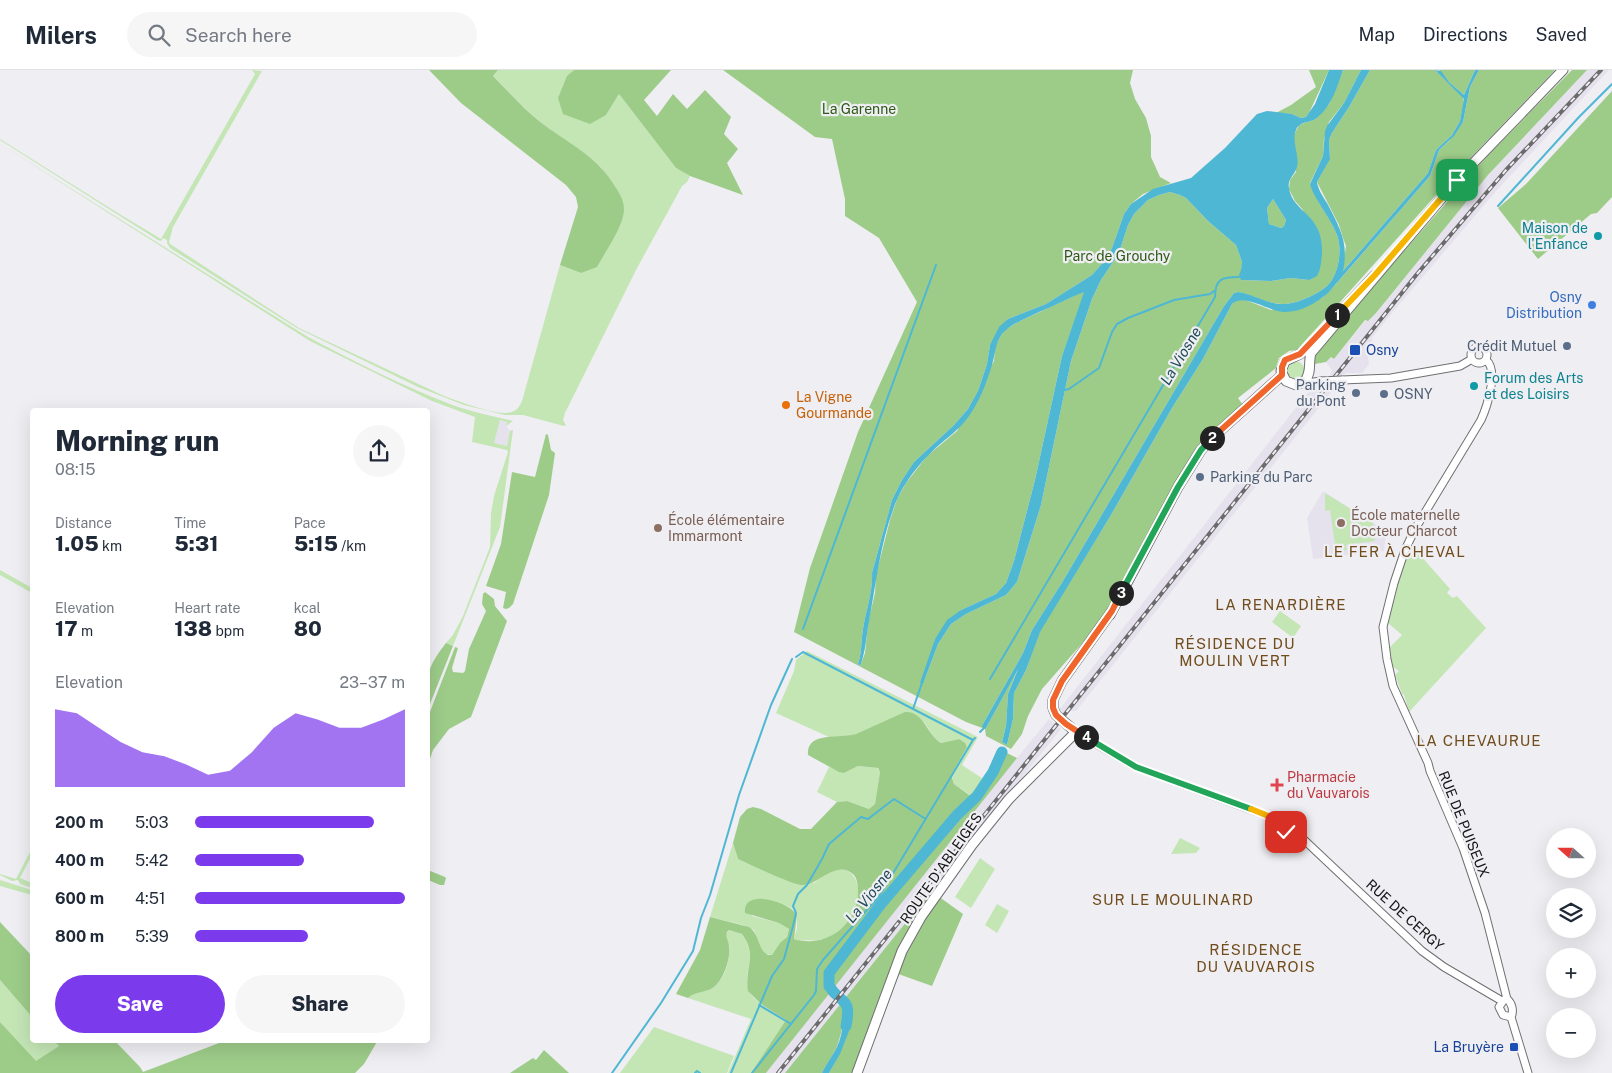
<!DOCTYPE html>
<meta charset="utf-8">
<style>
:root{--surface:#fff;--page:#f6f6f7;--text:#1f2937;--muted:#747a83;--line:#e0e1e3;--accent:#7c3aed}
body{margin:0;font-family:"Public Sans",sans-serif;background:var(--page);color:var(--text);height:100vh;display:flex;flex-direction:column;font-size:19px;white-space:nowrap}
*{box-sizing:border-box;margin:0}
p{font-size:16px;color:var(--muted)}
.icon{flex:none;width:28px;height:28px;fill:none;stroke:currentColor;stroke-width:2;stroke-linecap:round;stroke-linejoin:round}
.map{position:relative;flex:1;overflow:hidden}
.drawer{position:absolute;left:30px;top:338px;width:400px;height:635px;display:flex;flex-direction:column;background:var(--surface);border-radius:5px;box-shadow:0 5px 20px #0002}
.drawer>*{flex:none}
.needle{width:32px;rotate:291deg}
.buttons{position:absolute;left:1546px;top:758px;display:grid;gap:10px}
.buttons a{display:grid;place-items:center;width:50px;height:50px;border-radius:50%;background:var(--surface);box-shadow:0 5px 20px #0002;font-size:25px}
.pin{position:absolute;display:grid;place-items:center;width:42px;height:42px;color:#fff;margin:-21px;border-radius:10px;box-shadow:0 2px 8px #0006}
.km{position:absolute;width:25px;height:25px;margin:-12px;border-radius:50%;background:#222;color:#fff;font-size:14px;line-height:25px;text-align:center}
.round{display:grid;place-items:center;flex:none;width:52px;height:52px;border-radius:26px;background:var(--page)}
.overview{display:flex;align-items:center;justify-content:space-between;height:85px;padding:0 25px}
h1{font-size:28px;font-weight:800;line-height:38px}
.figures{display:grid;grid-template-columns:repeat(3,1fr);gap:8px;height:85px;padding:5px 25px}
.figures div{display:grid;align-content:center}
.figures b{font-size:21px;font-weight:800}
.figures small{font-size:14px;font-weight:400}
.figures p{font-size:14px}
.chart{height:140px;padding:10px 25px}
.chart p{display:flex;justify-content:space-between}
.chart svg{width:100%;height:90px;margin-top:5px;fill:var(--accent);opacity:.7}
.cta{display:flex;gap:10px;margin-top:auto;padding:10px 25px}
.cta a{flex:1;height:58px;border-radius:30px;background:var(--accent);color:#fff;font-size:20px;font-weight:800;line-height:58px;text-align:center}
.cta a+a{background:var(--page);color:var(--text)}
ul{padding:0 25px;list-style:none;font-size:16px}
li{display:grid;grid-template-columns:80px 60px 1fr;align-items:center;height:38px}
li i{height:12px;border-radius:6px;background:var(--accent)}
header{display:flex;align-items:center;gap:30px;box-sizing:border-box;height:70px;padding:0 25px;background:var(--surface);border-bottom:1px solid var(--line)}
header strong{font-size:24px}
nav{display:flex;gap:28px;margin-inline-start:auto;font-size:18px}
.search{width:350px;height:45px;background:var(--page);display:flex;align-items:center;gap:12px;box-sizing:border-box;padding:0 18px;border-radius:28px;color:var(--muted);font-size:19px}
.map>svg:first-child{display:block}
.built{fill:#e5e2ed}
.green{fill:#c4e6b5}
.forest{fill:#9dcc89}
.water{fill:#4eb7d4;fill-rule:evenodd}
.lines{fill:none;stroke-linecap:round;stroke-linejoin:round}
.stream{stroke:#4eb7d4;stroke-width:2}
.river{stroke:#4eb7d4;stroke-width:11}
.minor-casing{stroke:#706f72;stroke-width:9}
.major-casing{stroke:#706f72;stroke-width:11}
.minor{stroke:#fff;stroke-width:7}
.major{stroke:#fff;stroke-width:9}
.rail-casing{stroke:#6b6a6d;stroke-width:4}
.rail{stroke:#efeef2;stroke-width:2;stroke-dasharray:5.5;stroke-linecap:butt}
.minor-bridge-casing{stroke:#706f72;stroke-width:9;stroke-linecap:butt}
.minor-bridge{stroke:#fff;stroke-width:7}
.split-1-casing{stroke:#fff;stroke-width:10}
.split-2-casing{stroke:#fff;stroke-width:10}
.split-3-casing{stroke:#fff;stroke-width:10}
.split-4-casing{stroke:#fff;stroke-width:10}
.split-5-casing{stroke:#fff;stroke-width:10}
.split-6-casing{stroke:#fff;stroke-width:10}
.split-1{stroke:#f5b400;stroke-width:6}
.split-2{stroke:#f0652b;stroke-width:6}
.split-3{stroke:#22a559;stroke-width:6}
.split-4{stroke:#f0652b;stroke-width:6}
.split-5{stroke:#22a559;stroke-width:6}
.split-6{stroke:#f5b400;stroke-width:6}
.culture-dot{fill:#0f9aa8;stroke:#efeef2;stroke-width:2}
.shop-dot{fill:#3f7fe0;stroke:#efeef2;stroke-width:2}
.service-dot{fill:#5c6f8a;stroke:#efeef2;stroke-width:2}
.transit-dot{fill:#1a4fb4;stroke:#efeef2;stroke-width:2}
.food-dot{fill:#e8710a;stroke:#efeef2;stroke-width:2}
.education-dot{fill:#8d6e63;stroke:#efeef2;stroke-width:2}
.health-dot{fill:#e0444e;stroke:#efeef2;stroke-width:2}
.labels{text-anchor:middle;stroke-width:4.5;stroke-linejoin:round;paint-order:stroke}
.park-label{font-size:14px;fill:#2e5916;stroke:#efeef2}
.culture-label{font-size:14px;fill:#0d838f;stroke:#efeef2;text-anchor:end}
.shop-label{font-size:14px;fill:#366cbe;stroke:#efeef2;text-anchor:end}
.service-label{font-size:14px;fill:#4e5e75;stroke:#efeef2;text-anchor:end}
.transit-label{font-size:14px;fill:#164399;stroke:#efeef2;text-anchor:start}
.food-label{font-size:14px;fill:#c56008;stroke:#efeef2;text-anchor:start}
.education-label{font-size:14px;fill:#785e54;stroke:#efeef2;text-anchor:start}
.health-label{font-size:14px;fill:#be3a42;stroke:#efeef2;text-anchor:start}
.street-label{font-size:14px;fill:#161617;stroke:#efeef2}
.water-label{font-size:15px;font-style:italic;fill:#1e4b58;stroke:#efeef2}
.neighbourhood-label{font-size:15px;letter-spacing:1px;fill:#714c1c;stroke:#efeef2}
</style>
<header>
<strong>Milers</strong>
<div class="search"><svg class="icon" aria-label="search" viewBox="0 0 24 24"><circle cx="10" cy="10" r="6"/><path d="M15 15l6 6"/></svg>Search here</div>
<nav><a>Map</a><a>Directions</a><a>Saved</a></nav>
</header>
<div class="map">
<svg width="1612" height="1003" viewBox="0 0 1612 1003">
<rect width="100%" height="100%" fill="#efeef2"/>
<path class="built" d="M1587,0H1609L1497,120L1392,243L1372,268L1370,278L1371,284L1368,288L1369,294L1362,303H1346L1343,306L1329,307L1332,300L1326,292L1331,287L1334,289L1366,250L1376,243L1488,105Z
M1337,315L1076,641H1069L1064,648L1059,640L1313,316Z
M500,350L507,352L506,356L510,361L507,376L494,373Z
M1323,421L1383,459L1386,465L1384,481L1313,489L1307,448Z
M1049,649L1061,659L931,821L785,1003H766L981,732Z"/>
<path class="green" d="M252,0L262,1L173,157L169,172L170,174L299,258L444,326C458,331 499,347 512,342C518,340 520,335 522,331L560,195L581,203L624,140C614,93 572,78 539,51C523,37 508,21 493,6L498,0H574L567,7L606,45L619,24L676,98L690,106L687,112L682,116L636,200L565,343L563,350L566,355L564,356L523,345H505L464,335L418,317L297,258L170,178L167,173V170L163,168L161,171L158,170L0,70V69L121,145L161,169L255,4Z
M0,74L308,267C353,291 403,316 450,334C471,342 492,346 513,351L506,356L507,352L500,350L494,373L507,376L510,361L513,360L500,457L453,576L446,573L453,565L463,546L490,477L491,443L494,426L508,382L507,380L472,372L475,347L432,331L310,271Z
M1285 301a10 10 0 1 1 20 0a10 10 0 1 1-20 0Z
M1325,423L1373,453L1375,471L1346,475L1347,480L1336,482L1330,440L1325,441Z
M1412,476L1450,519L1447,523L1453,528L1457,526L1486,558L1409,642L1404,625L1402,624L1395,605L1399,601L1393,597L1389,578L1402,565L1388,553L1403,490Z
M0,500L32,518V523L0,505Z
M1280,541L1301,556L1293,568L1272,552Z
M807,581L978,667L962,695L988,712L979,725L973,727L954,714L951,704L967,677L959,669L941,673L936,670L924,652L887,651L856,664L848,666L829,667L776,643L794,601L796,590Z
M858,696L877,698L880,702L875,734L869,739L847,731L837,732L817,722L829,697L844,703Z
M1180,768L1200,778L1196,783L1171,784Z
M733,773L738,789L814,813C820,809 830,800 837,799C860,798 862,825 855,841C850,852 841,860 831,866C820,872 808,870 796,870L794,869L797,858V842C783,832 772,831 756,829L752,846L779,853L789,859L787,867L780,874L772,885L765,884L759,875L754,860L743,855L710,847Z
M32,778V785L20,808L32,813V818L20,814L18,810L12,811L0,805V804L16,809Z
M980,788L995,799L971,838L955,827Z
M0,810L32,820V825L0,816Z
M997,834L1009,841L997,863L985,855Z
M729,860L742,864C760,888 739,905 751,924C758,935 775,943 786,950L751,1003H728L751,949L688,928C693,922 703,922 710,919C724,914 731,889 729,875C728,871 726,868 726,864Z
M0,910L32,947V970H53L59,976L36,992L0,952Z
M654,957L734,986L727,1003H620Z"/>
<path class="forest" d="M429,0H498L493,6C508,21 523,38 539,51C567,73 598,86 616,118C620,124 624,131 624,139C624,156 605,182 597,197L581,203L560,195L578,137L576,127L566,115L461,33Z
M574,0H671L644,30L657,46L673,24L687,39L705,20L731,47L724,64L738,79L727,93L743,125L690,106L676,98L619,24L606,45L590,54L563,44L558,28L567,6Z
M723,0H1133L1130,13L1135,29L1146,48L1151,66V87L1160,107L1171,113L1143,124L1131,134L1124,144L1112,178L1106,189L1092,205L1046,234L1008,249L990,275L987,294L978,321L968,339L954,355L914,392L902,410L892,430L872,503C873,522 866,540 863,559C861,571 862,582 858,594L860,596L865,583L868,553L875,523L876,505L890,450L897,429L906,413L927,386L957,361L994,291L995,277L999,268L1005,260L1018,252L1085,221L1062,286L1035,410L1014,491L1006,513L996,524L961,540L935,569L923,614L938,574L951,554L966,544L1006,525L1017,512L1041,435L1071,291L1092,229L1101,210L1119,183L1128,155L1134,144L1148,130L1159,125L1170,122L1180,125L1186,128L1208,151L1236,175L1242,192L1241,210L1271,211L1291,208L1309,210L1303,140L1295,131L1289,119L1290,110L1296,102L1294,71V65L1299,55L1316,49L1329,34L1343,0H1361L1344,33L1329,52L1324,69L1323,86L1310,113C1316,133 1332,148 1338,168C1342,182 1338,205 1328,215C1319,224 1295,235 1282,234C1267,234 1253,225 1238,222L1234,223L1224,236L1063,511L1032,560L1023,583L983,654L986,658L1018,598L1008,624L1006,656L1002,672L1007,675L1013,649L1014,623L1026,600L1039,562L1111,445L1172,338L1203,289L1232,234L1236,230L1243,229L1271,240L1322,228L1336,214L1430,106L1439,80L1449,71L1463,52L1470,17L1479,0H1555L1454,105L1297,280L1289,281L1279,288L1276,298L1238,328L1243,335L1203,371L1172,418L1113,531L1099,554L1042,619L1028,646L1022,664L1011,679L986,666L985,659L966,652L794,562L810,498L858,362L917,232L879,168L845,146V129L832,69L815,67Z
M1309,0H1329L1309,43L1306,47L1301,48L1292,44L1276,43L1291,35L1316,17Z
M1370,0H1435L1463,27L1464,32L1460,51L1452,65L1436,80L1428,103L1342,202L1346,176L1343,168L1339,155L1317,112L1330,88L1329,70L1332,63L1349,37Z
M1439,0H1475L1464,25L1449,12Z
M1572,0H1587L1488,105L1376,243L1368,251L1365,250L1334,289L1331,287L1326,292L1315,294L1314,284L1488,85Z
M1612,21V127L1597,143L1591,144L1538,189L1498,138L1526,114Z
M1273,129L1286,150L1284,156L1281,158L1269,154L1267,138Z
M546,364L548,365L551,380L555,383L549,425L513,534L509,538L506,539L503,538L506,522L486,516L501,474L512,402L535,407Z
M485,522L494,529L495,536L507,551L471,647L449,659L433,680L428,695V647L455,577L458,578L452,598L453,602L463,603L465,601L469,579L486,541L482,534L483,524Z
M446,573L453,576L428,639C427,606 425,600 446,573Z
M905,642C924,641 927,665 941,673L959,669L965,673L967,677L951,705L954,714L972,727L979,725L995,703L1005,682L1017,688L766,1003H751L786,950L761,934L748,921C744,899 758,885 742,864L729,860L727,862C725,868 729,870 729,877C731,888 723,911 714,917C706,923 695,921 688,928L676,924L700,880L710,847L749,857C760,864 757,879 768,885H772L780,873L787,867L789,859L779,853L745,843C742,818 789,831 797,845L794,869L796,870C801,870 807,872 812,871C836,870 858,848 858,823C858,818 858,810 854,805C836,788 820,815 802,815C793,815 749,794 738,789L733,773L740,747L747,739L753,737L761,739L800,759H811L837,732L847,731L869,739L875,734L880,702L878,698L858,696L844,703L839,702L808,685C806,661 839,669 856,664Z
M428,800L445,807L446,808L444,815H440L428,810Z
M931,821L963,844L932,916L890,901L852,1003H829C841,982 850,964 850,940C842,949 843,959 839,970C836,982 827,992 822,1003H785Z
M0,852L32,886V947L0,910Z
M0,952L36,991L59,976L53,970H114L140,997L143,1002L227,970H378L364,994L355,1003H0Z
M544,980L569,1003H510L533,988L536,990Z"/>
<path class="water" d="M1329,0H1343C1337,17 1332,35 1318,47C1311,54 1300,50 1296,60C1291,72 1300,85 1297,97C1295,105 1287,109 1289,118C1293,144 1324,143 1322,184C1321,192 1321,199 1317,206L1309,210L1291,208L1271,211L1241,210L1239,205L1241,200L1242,192L1236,175L1208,151L1186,128L1180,125L1170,122L1159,125L1148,130L1134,144L1128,155L1119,183L1101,210L1092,229L1071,291L1041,435L1017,512L1006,525L966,544L951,554L938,574L923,614L920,613L935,569L947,550L961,540L996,524L1006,513L1014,491L1035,410L1062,286L1084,222C1069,228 1054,236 1039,242C1028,248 1015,252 1006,260C995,269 996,282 992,295C987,311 981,328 971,343C962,357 951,365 939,375C920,392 901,415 893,440C880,475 876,514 869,551C866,566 866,581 860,596L858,594C862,582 861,571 863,559C866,540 873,522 872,503L892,430L902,410L914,392L954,355L968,339L978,321L987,294L990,275L999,257L1008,249L1046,234L1092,205L1106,189L1112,178L1124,144L1131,134L1153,119L1191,108L1225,78L1257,44L1267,41L1292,44L1301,48L1306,47L1315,34ZM1273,129L1286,150L1284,156L1281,158L1269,154L1267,138Z
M1361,0H1370L1349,37L1332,63L1329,70L1330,89L1317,112C1318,119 1323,127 1327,133C1340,158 1349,173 1343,201L1428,103L1436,80L1452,65L1460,51L1464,29L1435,0L1441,1L1449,12L1464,25L1475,0H1479L1470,17L1463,52L1454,66L1439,80L1430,106L1328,223C1316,233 1301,242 1285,242C1269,242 1244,222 1232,234L1203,289L1172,338L1111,445L1040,562L1026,600L1014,623L1013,649L1007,675L1002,672L1006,656L1008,624L1018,599L986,658L982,657L983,654L1023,583L1032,560L1063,511L1224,236L1234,223L1238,222C1253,224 1267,234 1282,234C1295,235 1319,224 1328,215C1338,205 1342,182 1338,168C1333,150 1314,130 1310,114L1323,86L1325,61L1327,56L1344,33Z
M850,939L849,961L840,984L829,1003H822C827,992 835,983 839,972C844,958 841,951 850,939Z"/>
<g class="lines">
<path class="stream" d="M1498,136L1579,47L1612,14
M1064,320L1069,319L1099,298L1112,262L1117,254L1128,248L1174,230L1210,224L1214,221
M803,559L936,195
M796,587L803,582L973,670L975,668
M990,609L1215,227C1215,208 1223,207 1239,207
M913,639L922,613
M980,662L985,657
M759,935L791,954
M612,1003L661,933L693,881L701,848L710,825L739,725L771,635L792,589
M695,1003L697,1001L700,1003
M731,1003L772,906L784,889L793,856L796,843L793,836L798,824L807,815L822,789L829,774L861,747L868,749L894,729L924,748
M752,1003L814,925L816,921L817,899L823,890L880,825L973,670"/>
<path class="river" d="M846,956C852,926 841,935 829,916V903L881,834L957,745L977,726L993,702L1002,682"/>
<g class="minor-casing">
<path id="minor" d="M1471 285a8 8 0 1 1 16 0a8 8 0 1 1-16 0Z
M1486,290C1499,300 1487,337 1481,350L1415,459L1405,480L1394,513L1383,557L1387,589L1393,616L1428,693L1430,701L1463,778L1485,843L1507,929C1512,933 1514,941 1511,947
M1342,310L1391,308L1460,296L1472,289
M1300,314L1321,311
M1076,662L1136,697L1271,747L1288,757
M1287 761a7 7 0 1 1 14 0a7 7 0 1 1-14 0Z
M1300,766L1422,881L1444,897L1502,931
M1504,930L1499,937L1503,945L1511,947
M1511,947L1528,1003"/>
</g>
<g class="major-casing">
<path id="major" d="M1375,205L1306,279L1300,284L1285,291L1281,301L1286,311L1296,315L1305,311C1312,302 1308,293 1311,283L1457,110L1563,0
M1110,545L1178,417L1201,380L1212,368L1282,305
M857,1003L902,881L921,847L972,775L1009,729L1076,662L1056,645L1053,638V630L1062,611L1112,541"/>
</g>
<use href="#minor" class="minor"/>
<use href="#major" class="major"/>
<g class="rail-casing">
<path id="rail" d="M778,1003L1417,204L1506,100L1601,0"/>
</g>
<use href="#rail" class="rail"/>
<g class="minor-bridge-casing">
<path id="minor-bridge" d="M1321,311L1342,310"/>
</g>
<use href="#minor-bridge" class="minor-bridge"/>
</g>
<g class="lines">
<g class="split-1-casing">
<path id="split-1" d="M1337,245L1375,205L1457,110"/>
</g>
<g class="split-2-casing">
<path id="split-2" d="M1212,368L1282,305V297L1285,290L1300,284L1337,245"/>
</g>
<g class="split-3-casing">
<path id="split-3" d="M1121,523L1178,417L1201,380L1212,368"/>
</g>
<g class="split-4-casing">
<path id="split-4" d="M1086,667L1066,654L1056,645L1053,638V630L1062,611L1112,541L1121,523"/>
</g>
<g class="split-5-casing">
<path id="split-5" d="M1086,667L1136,697L1251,739"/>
</g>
<g class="split-6-casing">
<path id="split-6" d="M1251,739L1271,747L1288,757L1286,762"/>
</g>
<use href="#split-1" class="split-1"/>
<use href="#split-2" class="split-2"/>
<use href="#split-3" class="split-3"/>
<use href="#split-4" class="split-4"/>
<use href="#split-5" class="split-5"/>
<use href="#split-6" class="split-6"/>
</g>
<g class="culture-dot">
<circle cx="1598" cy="166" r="5"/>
<circle cx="1474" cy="316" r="5"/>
</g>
<circle class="shop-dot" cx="1592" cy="235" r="5"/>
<g class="service-dot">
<circle cx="1567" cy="276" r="5"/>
<circle cx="1356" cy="323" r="5"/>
<circle cx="1384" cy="324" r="5"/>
<circle cx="1200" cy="407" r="5"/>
</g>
<g class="transit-dot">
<rect x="1349" y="274" width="12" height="12" rx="2.5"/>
<rect x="1509" y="972" width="10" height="10" rx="2.5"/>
</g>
<circle class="food-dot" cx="786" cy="335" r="5"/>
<g class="education-dot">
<circle cx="1341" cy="453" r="5"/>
<circle cx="658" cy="458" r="5"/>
</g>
<path class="health-dot" d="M1274.5 707.5h5v5h5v5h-5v5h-5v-5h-5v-5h5z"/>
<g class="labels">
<g class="park-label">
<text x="859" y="44">La Garenne</text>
<text x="1117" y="191">Parc de Grouchy</text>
</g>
<g class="culture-label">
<text x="1588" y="163">Maison de<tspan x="1588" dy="16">l'Enfance</tspan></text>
<text x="1484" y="313" text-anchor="start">Forum des Arts<tspan x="1484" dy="16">et des Loisirs</tspan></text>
</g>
<g class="shop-label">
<text x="1582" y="232">Osny<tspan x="1582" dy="16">Distribution</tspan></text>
</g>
<g class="service-label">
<text x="1557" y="281">Crédit Mutuel</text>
<text x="1346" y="320">Parking<tspan x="1346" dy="16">du Pont</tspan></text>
<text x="1394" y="329" text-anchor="start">OSNY</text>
<text x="1210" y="412" text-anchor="start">Parking du Parc</text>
</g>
<g class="transit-label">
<text x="1366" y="285">Osny</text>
<text x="1504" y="982" text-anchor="end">La Bruyère</text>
</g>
<g class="food-label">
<text x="796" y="332">La Vigne<tspan x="796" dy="16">Gourmande</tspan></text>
</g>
<g class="education-label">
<text x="1351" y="450">École maternelle<tspan x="1351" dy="16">Docteur Charcot</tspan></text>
<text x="668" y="455">École élémentaire<tspan x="668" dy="16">Immarmont</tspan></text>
</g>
<g class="health-label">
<text x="1287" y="712">Pharmacie<tspan x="1287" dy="16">du Vauvarois</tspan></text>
</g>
<g class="street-label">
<text transform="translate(1464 754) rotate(68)" y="5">RUE DE PUISEUX</text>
<text transform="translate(941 798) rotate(-55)" y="5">ROUTE D'ABLEIGES</text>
<text transform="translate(1405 845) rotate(42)" y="5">RUE DE CERGY</text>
</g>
<g class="water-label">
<text transform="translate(1181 286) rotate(-59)" y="5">La Viosne</text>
<text transform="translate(869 826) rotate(-51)" y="5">La Viosne</text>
</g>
<g class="neighbourhood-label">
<text x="1395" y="487">LE FER À CHEVAL</text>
<text x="1281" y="540">LA RENARDIÈRE</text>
<text x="1235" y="579">RÉSIDENCE DU<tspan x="1235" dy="17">MOULIN VERT</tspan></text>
<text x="1479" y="676">LA CHEVAURUE</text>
<text x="1173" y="835">SUR LE MOULINARD</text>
<text x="1256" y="885">RÉSIDENCE<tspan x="1256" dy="17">DU VAUVAROIS</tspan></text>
</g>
</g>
</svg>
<div class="buttons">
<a><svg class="needle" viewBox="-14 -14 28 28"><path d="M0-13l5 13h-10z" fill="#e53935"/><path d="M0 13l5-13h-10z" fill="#747a83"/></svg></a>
<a><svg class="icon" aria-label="layers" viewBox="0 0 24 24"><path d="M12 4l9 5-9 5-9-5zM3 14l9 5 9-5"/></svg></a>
<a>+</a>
<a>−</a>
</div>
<div class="pin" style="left:1457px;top:110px;background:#1e9e55"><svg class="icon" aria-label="arrive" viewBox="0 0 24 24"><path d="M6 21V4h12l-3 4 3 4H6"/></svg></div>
<div class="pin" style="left:1286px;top:762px;background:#d93025"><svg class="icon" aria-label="check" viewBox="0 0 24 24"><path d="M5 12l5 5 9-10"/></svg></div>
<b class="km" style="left:1337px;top:245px">1</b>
<b class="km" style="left:1212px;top:368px">2</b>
<b class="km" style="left:1121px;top:523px">3</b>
<b class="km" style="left:1086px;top:667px">4</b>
<section class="drawer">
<div class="overview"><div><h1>Morning run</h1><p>08:15</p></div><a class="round"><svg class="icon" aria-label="share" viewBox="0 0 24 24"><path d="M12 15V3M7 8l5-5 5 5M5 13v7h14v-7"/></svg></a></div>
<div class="figures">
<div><p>Distance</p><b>1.05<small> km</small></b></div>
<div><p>Time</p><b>5:31</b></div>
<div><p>Pace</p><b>5:15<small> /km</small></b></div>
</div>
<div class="figures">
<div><p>Elevation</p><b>17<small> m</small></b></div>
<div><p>Heart rate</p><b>138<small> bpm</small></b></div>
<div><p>kcal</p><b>80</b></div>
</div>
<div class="chart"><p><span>Elevation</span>23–37 m</p>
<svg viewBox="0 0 160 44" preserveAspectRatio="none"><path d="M0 44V6L10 8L20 15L30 22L40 27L50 29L60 33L70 38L80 36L90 27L100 15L110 8L120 11L130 15L140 15L150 11L160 6V44z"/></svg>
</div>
<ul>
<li><b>200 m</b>5:03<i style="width:85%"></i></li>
<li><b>400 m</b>5:42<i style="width:52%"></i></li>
<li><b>600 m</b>4:51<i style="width:100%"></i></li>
<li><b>800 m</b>5:39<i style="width:54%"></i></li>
</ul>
<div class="cta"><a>Save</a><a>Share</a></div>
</section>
</div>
